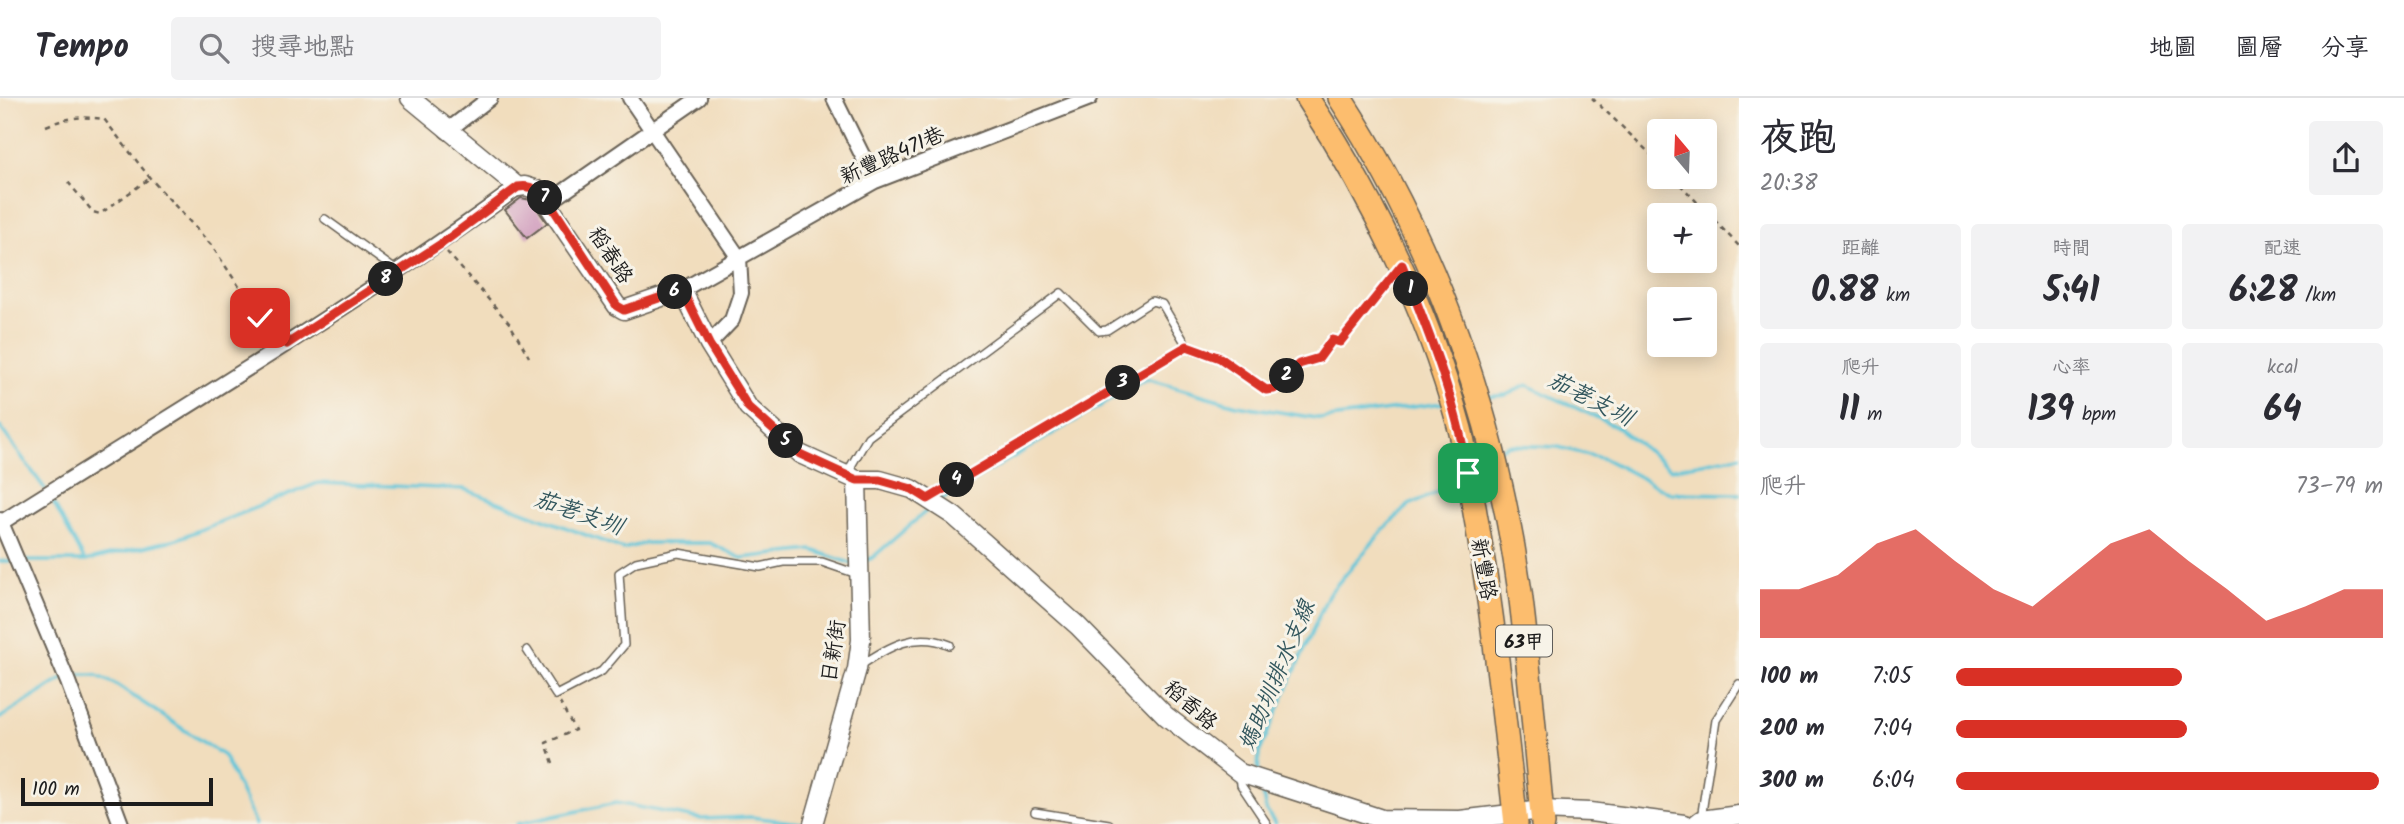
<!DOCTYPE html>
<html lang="zh-TW">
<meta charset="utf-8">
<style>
:root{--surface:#fff;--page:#f2f2f3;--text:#2b2b33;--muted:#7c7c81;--line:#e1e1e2;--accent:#d93025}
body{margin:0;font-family:Kalam,"LXGW WenKai TC",sans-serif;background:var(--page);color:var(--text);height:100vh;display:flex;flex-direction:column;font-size:26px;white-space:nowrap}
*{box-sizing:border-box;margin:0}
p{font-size:23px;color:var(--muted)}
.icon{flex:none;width:38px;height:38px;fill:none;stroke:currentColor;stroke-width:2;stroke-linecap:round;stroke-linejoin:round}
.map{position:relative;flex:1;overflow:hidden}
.drawer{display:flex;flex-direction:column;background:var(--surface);width:665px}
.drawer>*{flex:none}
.needle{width:46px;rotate:341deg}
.tools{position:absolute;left:1647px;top:21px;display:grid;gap:14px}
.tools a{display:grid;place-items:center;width:70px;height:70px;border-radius:7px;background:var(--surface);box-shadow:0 4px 18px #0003;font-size:35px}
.scale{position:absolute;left:21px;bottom:18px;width:192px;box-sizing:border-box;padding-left:7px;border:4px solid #1c1c1c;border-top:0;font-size:19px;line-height:24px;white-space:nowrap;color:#1c1c1c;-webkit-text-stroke:5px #f7f3e8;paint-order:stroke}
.pin{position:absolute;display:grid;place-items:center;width:60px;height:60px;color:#fff;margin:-30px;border-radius:14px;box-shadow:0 4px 10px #0006}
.km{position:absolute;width:35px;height:35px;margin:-18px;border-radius:50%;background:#222;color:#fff;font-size:19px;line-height:35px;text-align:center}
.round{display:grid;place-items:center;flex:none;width:74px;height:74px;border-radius:7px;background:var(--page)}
.overview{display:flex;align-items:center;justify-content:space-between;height:119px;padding:0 21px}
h1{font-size:38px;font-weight:800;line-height:52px}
.metrics{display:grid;grid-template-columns:repeat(3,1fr);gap:10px;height:119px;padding:7px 21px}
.metrics div{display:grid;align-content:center;border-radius:7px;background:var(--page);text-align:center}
.metrics b{font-size:35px;font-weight:800}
.metrics small{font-size:19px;font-weight:400}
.metrics p{font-size:19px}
.chart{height:196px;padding:14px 21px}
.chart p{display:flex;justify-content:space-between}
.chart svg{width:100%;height:126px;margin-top:7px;fill:var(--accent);opacity:.7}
ul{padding:0 21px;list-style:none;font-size:23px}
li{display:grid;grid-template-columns:112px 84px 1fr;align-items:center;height:52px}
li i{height:18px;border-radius:9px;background:var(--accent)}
header{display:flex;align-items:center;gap:42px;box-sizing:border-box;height:98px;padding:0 35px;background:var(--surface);border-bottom:2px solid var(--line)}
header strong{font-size:33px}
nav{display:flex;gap:38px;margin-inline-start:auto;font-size:24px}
.search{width:490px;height:63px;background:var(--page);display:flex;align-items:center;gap:18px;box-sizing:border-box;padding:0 24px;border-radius:7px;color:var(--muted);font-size:26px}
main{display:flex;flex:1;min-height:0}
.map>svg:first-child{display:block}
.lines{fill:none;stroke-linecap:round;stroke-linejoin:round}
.stream{stroke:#5dc5d9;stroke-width:3.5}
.building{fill:#cb90b7}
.service-casing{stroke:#676054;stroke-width:10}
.minor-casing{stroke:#676054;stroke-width:18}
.tertiary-casing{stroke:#676054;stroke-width:21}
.primary-casing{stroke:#676054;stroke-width:26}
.path{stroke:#676054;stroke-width:2.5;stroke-dasharray:5 5;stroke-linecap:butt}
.service{stroke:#fff;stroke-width:7}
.minor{stroke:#fff;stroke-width:14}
.tertiary{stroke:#fff;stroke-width:18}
.primary{stroke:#fcbd6e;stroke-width:23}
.route-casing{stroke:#fff;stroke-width:14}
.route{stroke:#d93025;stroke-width:9}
.labels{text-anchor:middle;stroke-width:6;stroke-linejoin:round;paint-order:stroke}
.shield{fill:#f7f3e8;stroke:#5e5c59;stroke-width:2}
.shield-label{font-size:19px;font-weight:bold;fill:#1c1c1c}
.street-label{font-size:21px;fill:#1c1c1c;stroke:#f7f3e8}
.water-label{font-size:23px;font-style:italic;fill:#33575e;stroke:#f7f3e8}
</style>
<header>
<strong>Tempo</strong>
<div class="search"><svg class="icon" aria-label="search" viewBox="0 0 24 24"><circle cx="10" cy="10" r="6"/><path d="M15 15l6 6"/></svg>搜尋地點</div>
<nav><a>地圖</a><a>圖層</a><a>分享</a></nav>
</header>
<main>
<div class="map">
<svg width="1739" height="726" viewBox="0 0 1739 726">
<rect width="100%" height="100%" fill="#f7f3e8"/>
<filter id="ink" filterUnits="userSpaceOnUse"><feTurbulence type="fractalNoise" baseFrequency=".0143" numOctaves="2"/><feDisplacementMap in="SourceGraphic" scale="14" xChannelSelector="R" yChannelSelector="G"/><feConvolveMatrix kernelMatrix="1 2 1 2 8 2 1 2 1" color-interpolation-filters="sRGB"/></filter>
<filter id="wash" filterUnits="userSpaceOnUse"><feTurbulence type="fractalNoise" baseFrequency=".00686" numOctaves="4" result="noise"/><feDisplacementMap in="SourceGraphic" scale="28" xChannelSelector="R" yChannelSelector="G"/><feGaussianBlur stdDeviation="1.57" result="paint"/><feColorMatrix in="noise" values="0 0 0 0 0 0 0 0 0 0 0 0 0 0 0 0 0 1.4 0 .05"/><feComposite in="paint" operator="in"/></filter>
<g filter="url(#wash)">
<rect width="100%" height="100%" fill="#f1ddbd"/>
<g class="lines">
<path class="stream" d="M1485,299L1506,297L1527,287L1617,329L1671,371L1739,358
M0,329L45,391
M1501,351L1508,347L1558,349L1605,361L1670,395L1739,396
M49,397L85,463
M940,402L1146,281L1237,307L1322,321L1443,305
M0,463H13
M21,463H85L177,441L318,385L464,391L623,451L646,445H710L741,460L812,452L853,466
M864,463L872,460L931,409
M70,577H95L113,585L224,658L256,726
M0,620L64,580
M1258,675L1259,655L1328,497L1385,430L1409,407L1436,395L1460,372
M1261,689L1266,712L1275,726
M517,726L616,705L702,721L751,719L807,726"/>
</g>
<g id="blocks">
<path class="building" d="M521,100L531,102L547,125L527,140L505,112Z"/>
</g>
</g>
<g filter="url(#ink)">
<use href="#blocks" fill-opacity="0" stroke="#676054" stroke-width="2"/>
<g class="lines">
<g class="service-casing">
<path id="service" d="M325,121L397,173
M855,378L851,368L868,339L1061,195L1099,233L1107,232L1152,203L1162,206L1187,248L930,399
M527,552L556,597L602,573L624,547L619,475L636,464L678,455L760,469L783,464H822L860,477
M860,568C889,548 915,533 950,547
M1240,675L1241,687L1267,726
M1035,714L1109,726
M1701,721L1716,622L1739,586"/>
</g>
<g class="minor-casing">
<path id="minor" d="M630,0L739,160L741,195L732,222L709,246
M834,0L875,83
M447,33L490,0
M549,104L699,0
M682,192L875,83L1090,0
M0,422L68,584L121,726
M2,424C175,315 352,210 518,89"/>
</g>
<g class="tertiary-casing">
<path id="tertiary" d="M410,0L518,89L525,88L538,92L617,208L624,212L682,192L709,246L748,309L800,356L857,382H880L912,391L954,418L1078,528L1166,618L1240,675L1382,721L1460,722L1542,712L1590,714L1684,726
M813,726L857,571L861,542L857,382
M1696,726L1701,722L1739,717"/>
</g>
<g class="primary-casing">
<path id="primary" d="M1307,0C1374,102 1428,213 1460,331C1468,362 1471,395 1477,426C1494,525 1505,626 1516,726
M1340,0C1436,148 1496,320 1520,494C1530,571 1535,649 1543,726"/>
</g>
<path class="path" d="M1592,0L1659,64
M46,28C68,19 81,18 104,21L150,80L212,148L260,220L277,236
M1673,79L1739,148
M68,84L93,114L100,116L150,80
M447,154L510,226L529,259
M1197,250C1211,256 1225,261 1237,269C1251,278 1256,292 1274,291L1299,266L1319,260L1332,242L1340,244L1388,181
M553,665L546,645L575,632L560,605"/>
<use href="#service" class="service"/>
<use href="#minor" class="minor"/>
<use href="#tertiary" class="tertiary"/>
<use href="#primary" class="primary"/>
</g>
</g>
<g class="lines" filter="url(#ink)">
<g class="route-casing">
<path id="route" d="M260,220L287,246L441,146L518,89C533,86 540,94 549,104L617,208L624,212L682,192L709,246L748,309L800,356L857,382H880L912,391L928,401L1187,248L1220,260L1266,292L1274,291L1299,266L1319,260L1332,242L1340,244L1402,167C1429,235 1456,303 1468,375"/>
</g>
<use href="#route" class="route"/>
</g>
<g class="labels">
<rect class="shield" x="1496" y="527.5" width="56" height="31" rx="5"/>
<g class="shield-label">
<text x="1524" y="550">63甲</text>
</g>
<g class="street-label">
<text transform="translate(892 57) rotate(-24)" y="7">新豐路471巷</text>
<text transform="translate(611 157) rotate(57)" y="7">稻春路</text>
<text transform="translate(1484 471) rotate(80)" y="7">新豐路</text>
<text transform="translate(833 553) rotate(-81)" y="7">日新街</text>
<text transform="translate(1191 607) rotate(41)" y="7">稻香路</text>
</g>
<g class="water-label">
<text transform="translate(1591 300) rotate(27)" y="8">茄荖支圳</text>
<text transform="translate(579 414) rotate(19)" y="8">茄荖支圳</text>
<text transform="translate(1276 577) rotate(-67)" y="8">媽助圳排水支線</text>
</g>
</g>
</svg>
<div class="tools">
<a><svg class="needle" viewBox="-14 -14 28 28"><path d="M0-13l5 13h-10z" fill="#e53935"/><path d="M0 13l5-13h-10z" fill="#7c7c81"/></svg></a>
<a>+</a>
<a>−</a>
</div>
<div class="scale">100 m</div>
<div class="pin" style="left:1468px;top:375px;background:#1e9e55"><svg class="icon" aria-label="arrive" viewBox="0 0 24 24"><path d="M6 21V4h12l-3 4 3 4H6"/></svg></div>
<div class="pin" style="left:260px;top:220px;background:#d93025"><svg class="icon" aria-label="check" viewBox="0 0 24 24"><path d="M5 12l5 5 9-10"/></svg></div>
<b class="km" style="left:1411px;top:191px">1</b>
<b class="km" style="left:1287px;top:278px">2</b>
<b class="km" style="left:1123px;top:285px">3</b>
<b class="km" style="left:957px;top:382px">4</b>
<b class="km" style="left:786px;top:343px">5</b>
<b class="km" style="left:675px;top:194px">6</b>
<b class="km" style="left:545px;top:100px">7</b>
<b class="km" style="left:386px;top:181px">8</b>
</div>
<section class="drawer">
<div class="overview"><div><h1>夜跑</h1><p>20:38</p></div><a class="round"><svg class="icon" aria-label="share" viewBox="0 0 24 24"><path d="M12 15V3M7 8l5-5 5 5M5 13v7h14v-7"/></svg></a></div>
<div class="metrics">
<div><p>距離</p><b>0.88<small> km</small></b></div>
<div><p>時間</p><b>5:41</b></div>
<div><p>配速</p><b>6:28<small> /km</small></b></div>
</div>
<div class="metrics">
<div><p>爬升</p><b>11<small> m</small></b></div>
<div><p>心率</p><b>139<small> bpm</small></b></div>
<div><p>kcal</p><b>64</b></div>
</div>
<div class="chart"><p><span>爬升</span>73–79 m</p>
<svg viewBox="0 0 160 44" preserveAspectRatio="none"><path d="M0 44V27L10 27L20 22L30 11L40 6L50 17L60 27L70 33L80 22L90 11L100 6L110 17L120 27L130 38L140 33L150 27L160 27V44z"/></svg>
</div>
<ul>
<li><b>100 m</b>7:05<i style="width:53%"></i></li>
<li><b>200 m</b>7:04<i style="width:54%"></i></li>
<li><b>300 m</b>6:04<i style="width:99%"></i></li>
</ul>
</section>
</main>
